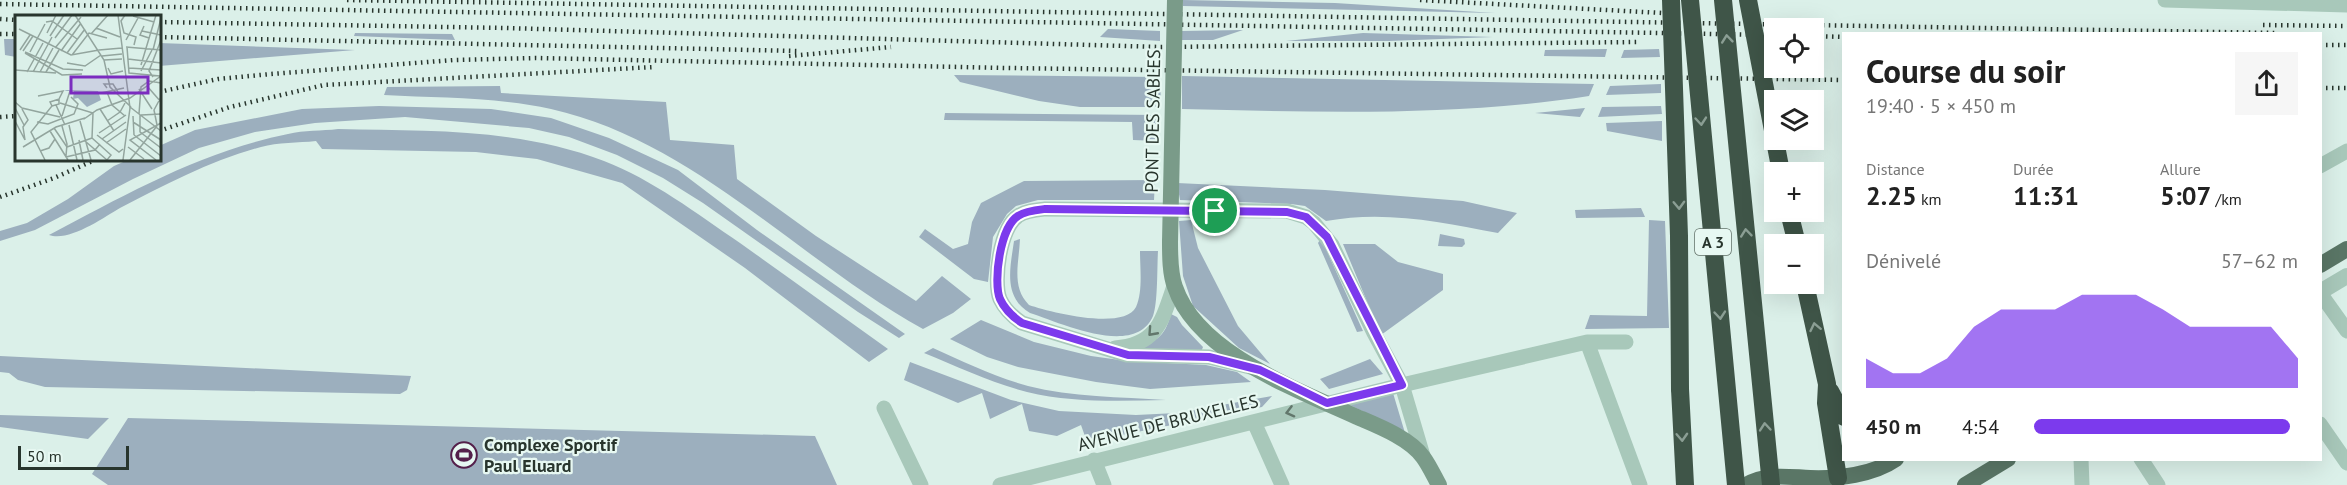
<!DOCTYPE html>
<html lang="fr">
<meta charset="utf-8">
<style>
:root{--surface:#fff;--page:#f6f6f6;--text:#222;--muted:#767676;--accent:#7c3aed}
body{margin:0;font-family:"PT Sans",sans-serif;background:var(--page);color:var(--text);height:100vh;display:flex;flex-direction:column;font-size:22px;white-space:nowrap}
*{box-sizing:border-box;margin:0}
p{font-size:20px;color:var(--muted)}
.icon{flex:none;width:33px;height:33px;fill:none;stroke:currentColor;stroke-width:2;stroke-linecap:round;stroke-linejoin:round}
.map{position:relative;flex:1;overflow:hidden}
.panel{position:absolute;left:1842px;top:32px;width:480px;height:429px;display:flex;flex-direction:column;background:var(--surface);border-radius:0px;box-shadow:0 6px 24px #0002}
.panel>*{flex:none}
.tools{position:absolute;left:1764px;top:18px;display:grid;gap:12px}
.tools a{display:grid;place-items:center;width:60px;height:60px;border-radius:0px;background:var(--surface);box-shadow:0 6px 24px #0002;font-size:30px}
.scale{position:absolute;left:18px;bottom:15px;width:111px;box-sizing:border-box;padding-left:6px;border:3px solid #28352d;border-top:0;font-size:16px;line-height:21px;white-space:nowrap;color:#28352d;-webkit-text-stroke:4px #e7f8f2;paint-order:stroke}
.pin{position:absolute;display:grid;place-items:center;width:51px;height:51px;color:#fff;margin:-26px;border:3px solid #fff;border-radius:50%;box-shadow:0 2px 6px #0007}
.round{display:grid;place-items:center;flex:none;width:63px;height:63px;border-radius:0px;background:var(--page)}
.summary{display:flex;align-items:center;justify-content:space-between;height:102px;padding:0 24px}
h1{font-size:33px;font-weight:600;line-height:45px}
.stats{display:grid;grid-template-columns:repeat(3,1fr);gap:9px;height:102px;padding:6px 24px}
.stats div{display:grid;align-content:center}
.stats b{font-size:26px;font-weight:600}
.stats small{font-size:16px;font-weight:400}
.stats p{font-size:16px}
.chart{height:168px;padding:12px 24px}
.chart p{display:flex;justify-content:space-between}
.chart svg{width:100%;height:108px;margin-top:6px;fill:var(--accent);opacity:.7}
ul{padding:0 24px;list-style:none;font-size:20px}
li{display:grid;grid-template-columns:96px 72px 1fr;align-items:center;height:45px}
li i{height:15px;border-radius:8px;background:var(--accent)}
.map>svg:first-child{display:block}
.green{fill:#9cafbe}
.lines{fill:none;stroke-linecap:round;stroke-linejoin:round}
.minor{stroke:#a8c8ba;stroke-width:15}
.tertiary{stroke:#a8c8ba;stroke-width:16}
.secondary{stroke:#7a9b89;stroke-width:16}
.primary{stroke:#5a7666;stroke-width:16}
.motorway{stroke:#3f5548;stroke-width:18}
.rail{stroke:#28352d;stroke-width:4.5;stroke-dasharray:1.5 4.5;stroke-linecap:butt}
.secondary-bridge{stroke:#7a9b89;stroke-width:16}
.motorway-bridge{stroke:#3f5548;stroke-width:18}
.oneway{stroke:#8b9e94}
.oneway2{stroke:#62776c}
.route-casing{stroke:#fff;stroke-width:12}
.route{stroke:#7c3aed;stroke-width:8}
.labels{text-anchor:middle;stroke-width:4.5;stroke-linejoin:round;paint-order:stroke}
.shield{fill:#e7f8f2;stroke:#617068;stroke-width:1.5}
.shield-label{font-size:16px;font-weight:bold;fill:#28352d}
.street-label{font-size:18px;fill:#28352d;stroke:#e7f8f2}
.poi-label{font-size:18px;font-weight:bold;fill:#28352d;stroke:#e7f8f2;text-anchor:start}
.inset-road{fill:none;stroke:#93a59e;stroke-width:1.5}
.view{fill:#7b2cbf;fill-opacity:0.15;stroke:#7b2cbf;stroke-width:3}
.inset-edge{fill:none;stroke:#28352d;stroke-width:3}
</style>
<div class="map">
<svg width="2347" height="485" viewBox="0 0 2347 485">
<rect width="100%" height="100%" fill="#dbf0e9"/>
<path class="green" d="M1183,0L1335,3L1495,13L1183,6Z
M1108,29L1160,31V41L1100,37Z
M1243,30L1213,40H1179L1181,31Z
M355,33L452,34L455,40L354,36Z
M1363,33L1493,37L1389,41H1286Z
M4,39H16V57L5,55Z
M159,43L355,50L159,66Z
M1607,49L1605,57L1544,56L1545,50Z
M1659,49L1660,57L1621,58L1624,50Z
M954,75L1160,77L1161,107H1080L1039,101L960,82Z
M1182,76L1594,84L1589,96C1454,117 1318,112 1182,109Z
M1661,84V93L1606,95L1610,86Z
M500,86L501,93L666,102L670,140L734,145L737,179L816,236L916,301L942,276L971,299L953,313L923,329C798,260 694,141 551,109C496,97 440,98 384,95L387,87Z
M379,106L491,109L551,118L609,138L678,170L757,230L905,334L899,338L858,312L703,203L663,178L617,155L569,137L529,128L405,117L315,123L255,132L199,148L133,179L35,230L0,241V231L27,223L68,199L114,166L130,159H159V146L195,130L302,109Z
M1661,106L1662,114L1598,117L1602,107Z
M1585,108L1580,117L1535,113Z
M945,113L1160,115L1157,141L1133,140L1132,122L944,120Z
M1662,121V141L1607,131L1606,123Z
M338,129C427,131 519,128 604,161C653,180 696,213 740,243C789,278 839,314 888,349L869,362L745,268L622,183L537,159L476,152L322,149L316,141C298,143 278,142 261,147C212,160 165,185 120,208C103,218 69,242 49,235C127,194 200,152 288,134C304,130 322,131 338,129Z
M1155,180L1154,200H1038L1016,206L1007,214L993,237L988,282L974,279L919,237L925,229L953,249L968,244L972,222L981,203L1024,181Z
M1177,183L1325,190L1463,201L1517,213L1498,233C1442,222 1384,210 1326,221L1305,206L1291,204L1180,200Z
M1641,208L1645,217L1576,218L1575,210Z
M1191,220L1198,248L1238,326L1270,364L1239,348L1193,306L1183,276L1179,221Z
M1649,220L1665,221L1669,328L1585,329L1590,315L1647,316Z
M1440,234L1464,239L1465,244L1462,247L1438,246Z
M1321,238L1363,331L1357,332L1318,243Z
M1020,239C1019,263 1011,287 1029,305C1049,312 1124,331 1136,307C1143,291 1140,269 1140,251H1158C1157,267 1158,303 1153,316C1135,358 1061,323 1030,313C1003,297 1010,269 1014,241Z
M1343,244H1375L1398,262L1443,274V290L1381,335Z
M1171,314L1177,317L1182,325L1203,347L1201,352L1132,349C1156,341 1164,339 1171,314Z
M981,320L1034,342L1091,356L1127,361L1206,365L1237,372L1251,382L1150,389L1096,382L1018,367L987,357L950,339Z
M933,348C964,362 995,377 1028,386C1072,397 1120,397 1166,400C1120,401 1072,403 1027,392C992,383 958,367 924,353Z
M0,356L411,376L407,390L400,394L45,387L18,380L9,373L0,372Z
M1370,359L1383,374L1329,389L1320,379Z
M910,362L1011,400L1059,411L1136,415L1177,413L1272,396L1262,407L1087,442L1081,425L1057,436L1029,431L1022,404L990,419L982,393L958,403L904,380Z
M1393,393L1405,433L1350,405Z
M0,415L109,418L88,439L0,427Z
M128,418L815,436L837,485H108L92,474Z"/>
<g class="lines">
<path class="minor" d="M2165,0L2347,5
M2320,166L2347,151
M2320,293L2347,331
M1587,342L1640,485
M1115,348C1157,345 1162,321 1174,286
M1250,367L1209,357L1127,355L1022,323C1013,317 1005,310 1000,299C993,282 1000,227 1018,216C1025,211 1036,210 1045,209L1287,211L1306,217L1314,223L1332,245L1374,333L1402,385L1423,456
M884,408L921,485
M1254,422L1282,485
M2320,424L2347,463
M2081,459L2082,485
M2141,459L2158,485
M1094,460L1104,485
M1000,485L1402,385L1587,342H1626"/>
<path class="tertiary" d="M2320,292L2347,276"/>
<path class="secondary" d="M1170,242C1170,256 1170,274 1175,287C1197,353 1298,390 1357,417C1378,426 1409,438 1423,457C1429,465 1434,476 1439,485"/>
<path class="primary" d="M2320,265L2347,249
M1746,485C1767,473 1787,477 1810,478C1838,479 1873,475 1896,459
M1965,485L2008,459"/>
<path class="motorway" d="M1789,212L1797,244
M1805,284L1827,384L1826,403L1838,478
M1680,389L1685,485
M1830,391L1844,417"/>
<path class="rail" d="M347,0L2276,33
M1420,0L1681,14
M0,4L1774,35
M0,19L16,20
M159,22L506,28L1160,47L1637,42
M2263,25L2347,26
M0,34H16
M1814,36L1844,37
M159,37L798,51
M2320,45H2347
M789,56L891,47
M2320,88H2347
M159,92L218,79L271,74L454,60L536,58L1008,68L1844,80
M159,104L164,103
M0,117L16,116
M159,131L230,107L324,85L654,67
M0,197L54,178L97,159"/>
<path class="secondary-bridge" d="M1170,242L1175,0"/>
<path class="motorway-bridge" d="M1671,0L1679,236L1680,389
M1690,0L1736,485
M1723,0L1771,485
M1748,0L1781,172"/>
</g>
<defs><path id="oneway-chevron" d="M-2-3.5L2.5 0L-2 3.5" fill="none" stroke-width="1.6" stroke-linecap="round" stroke-linejoin="round" transform="scale(1.5)"/></defs>
<g class="oneway">
<use href="#oneway-chevron" transform="translate(1727 39) rotate(-96)"/>
<use href="#oneway-chevron" transform="translate(1701 121) rotate(85)"/>
<use href="#oneway-chevron" transform="translate(1679 205) rotate(88)"/>
<use href="#oneway-chevron" transform="translate(1746 233) rotate(-96)"/>
<use href="#oneway-chevron" transform="translate(1720 315) rotate(85)"/>
<use href="#oneway-chevron" transform="translate(1815 327) rotate(-102)"/>
<use href="#oneway-chevron" transform="translate(1765 427) rotate(-95)"/>
<use href="#oneway-chevron" transform="translate(1682 437) rotate(87)"/>
</g>
<g class="oneway2">
<use href="#oneway-chevron" transform="translate(1152 332) rotate(132)"/>
<use href="#oneway-chevron" transform="translate(1290 412) rotate(166)"/>
</g>
<g class="lines">
<g class="route-casing">
<path id="route" d="M1045,209L1287,212L1306,217L1327,237L1402,385L1327,403L1260,370L1209,357L1128,355L1022,323C1013,317 1005,310 1000,299C993,282 1000,227 1018,216C1025,211 1036,210 1045,209Z"/>
</g>
<use href="#route" class="route"/>
</g>
<defs>
<g id="stadium-ring" transform="scale(1.35)"><circle r="9.5" fill="#e7f8f2" stroke="#54204b" stroke-width="1.5"/><path d="M0-5a6.5 5 0 1 0 0 10a6.5 5 0 1 0 0-10ZM-3.5-1.8h7v3.6h-7Z" fill="#54204b"/></g>
</defs>
<g fill-rule="evenodd">
<use href="#stadium-ring" x="464" y="455"/>
</g>
<g class="labels">
<rect class="shield" x="1695" y="229" width="36" height="26" rx="4.5"/>
<g class="shield-label">
<text x="1713" y="248">A 3</text>
</g>
<g class="street-label">
<text transform="translate(1153 121) rotate(-89)" y="6">PONT DES SABLES</text>
<text transform="translate(1168 423) rotate(-14)" y="6">AVENUE DE BRUXELLES</text>
</g>
<g class="poi-label">
<text x="484" y="451">Complexe Sportif<tspan x="484" dy="21">Paul Eluard</tspan></text>
</g>
</g>
<g transform="translate(15 15)">
<rect width="146" height="146" fill="#dbf0e9"/>
<path d="M49,76L52,75L83,76L86,85L72,92L63,83L58,84L59,76Z" fill="#9cafbe"/>
<path class="inset-road" d="M60,0L89,45L95,72L116,92M103,0L115,93L108,145M110,0L106,6L109,18L121,22L119,30M118,1L139,7M31,7L37,6L62,24M129,11L125,20L134,23M81,13L105,22M4,14L56,40L84,35M127,16L146,20M32,18L41,0M76,19L93,0M35,21L49,0M40,23L57,0M111,25L123,3M111,32L146,35M112,32L114,58L145,61M40,33L66,2M5,35L15,20M84,35L107,33M138,35L146,3M8,36L18,21M46,36L66,8M10,37L48,54L68,55M15,37L30,9M10,38L47,60L67,59M52,38L70,14M57,40L74,18L92,23M87,41L107,39M113,44L146,48M89,45L107,44M52,48L70,51L86,40M126,50L141,0M93,53L96,59L108,56M114,53L146,55M0,55L41,58M126,56L137,35M12,57L28,28M18,57L37,22M25,57L38,33M31,57L44,35M138,62L134,56L146,25M132,71L146,87M92,73L89,69H98L103,77M124,74L137,94M92,77L97,90L110,101M86,78L109,73M23,81L48,76L44,84M0,87L7,93L45,102M45,88L78,98L77,123M41,90L50,110M115,92L146,116M0,93L9,110M7,94L13,105L8,112L10,125M85,94L99,116M124,99L126,72L134,66L146,68M125,100V117L146,133M126,100L146,99M47,101L55,76M118,101L119,120M69,104L82,95L115,83L146,61M0,106L10,125M65,106L76,145M92,106L105,97L110,88M22,107L33,109L59,99L63,89L56,82M118,107L146,125M54,110L62,145M142,110L139,95L146,82M47,111L52,129L51,141M39,113L52,132M35,116L53,145M84,118L111,100M82,120L104,137L108,134M119,120L146,141M87,124L111,107M64,125L68,145M70,126L92,145L96,140L77,123M91,128L111,114M8,132L41,112L70,103M52,132L77,123M113,132L129,144M25,136L34,133L40,124M51,142L80,135L85,129M30,145L16,117L37,91L35,87L44,84V89L37,91M115,145L142,111M141,145L115,125L146,108"/>
<path class="view" d="M56,62H133V78H56Z"/>
<rect width="146" height="146" class="inset-edge"/>
</g>
</svg>
<div class="tools">
<a><svg class="icon" aria-label="locate" viewBox="0 0 24 24"><circle cx="12" cy="12" r="6"/><path d="M12 2v4M12 18v4M2 12h4M18 12h4"/></svg></a>
<a><svg class="icon" aria-label="layers" viewBox="0 0 24 24"><path d="M12 4l9 5-9 5-9-5zM3 14l9 5 9-5"/></svg></a>
<a>+</a>
<a>−</a>
</div>
<div class="scale">50 m</div>
<div class="pin" style="left:1215px;top:211px;background:#1e9e55"><svg class="icon" aria-label="arrive" viewBox="0 0 24 24"><path d="M6 21V4h12l-3 4 3 4H6"/></svg></div>
<section class="panel">
<div class="summary"><div><h1>Course du soir</h1><p>19:40 · 5 × 450 m</p></div><a class="round"><svg class="icon" aria-label="share" viewBox="0 0 24 24"><path d="M12 15V3M7 8l5-5 5 5M5 13v7h14v-7"/></svg></a></div>
<div class="stats">
<div><p>Distance</p><b>2.25<small> km</small></b></div>
<div><p>Durée</p><b>11:31</b></div>
<div><p>Allure</p><b>5:07<small> /km</small></b></div>
</div>
<div class="chart"><p><span>Dénivelé</span>57–62 m</p>
<svg viewBox="0 0 160 44" preserveAspectRatio="none"><path d="M0 44V32L10 38L20 38L30 32L40 19L50 12L60 12L70 12L80 6L90 6L100 6L110 12L120 19L130 19L140 19L150 19L160 32V44z"/></svg>
</div>
<ul>
<li><b>450 m</b>4:54<i style="width:97%"></i></li>
</ul>
</section>
</div>
